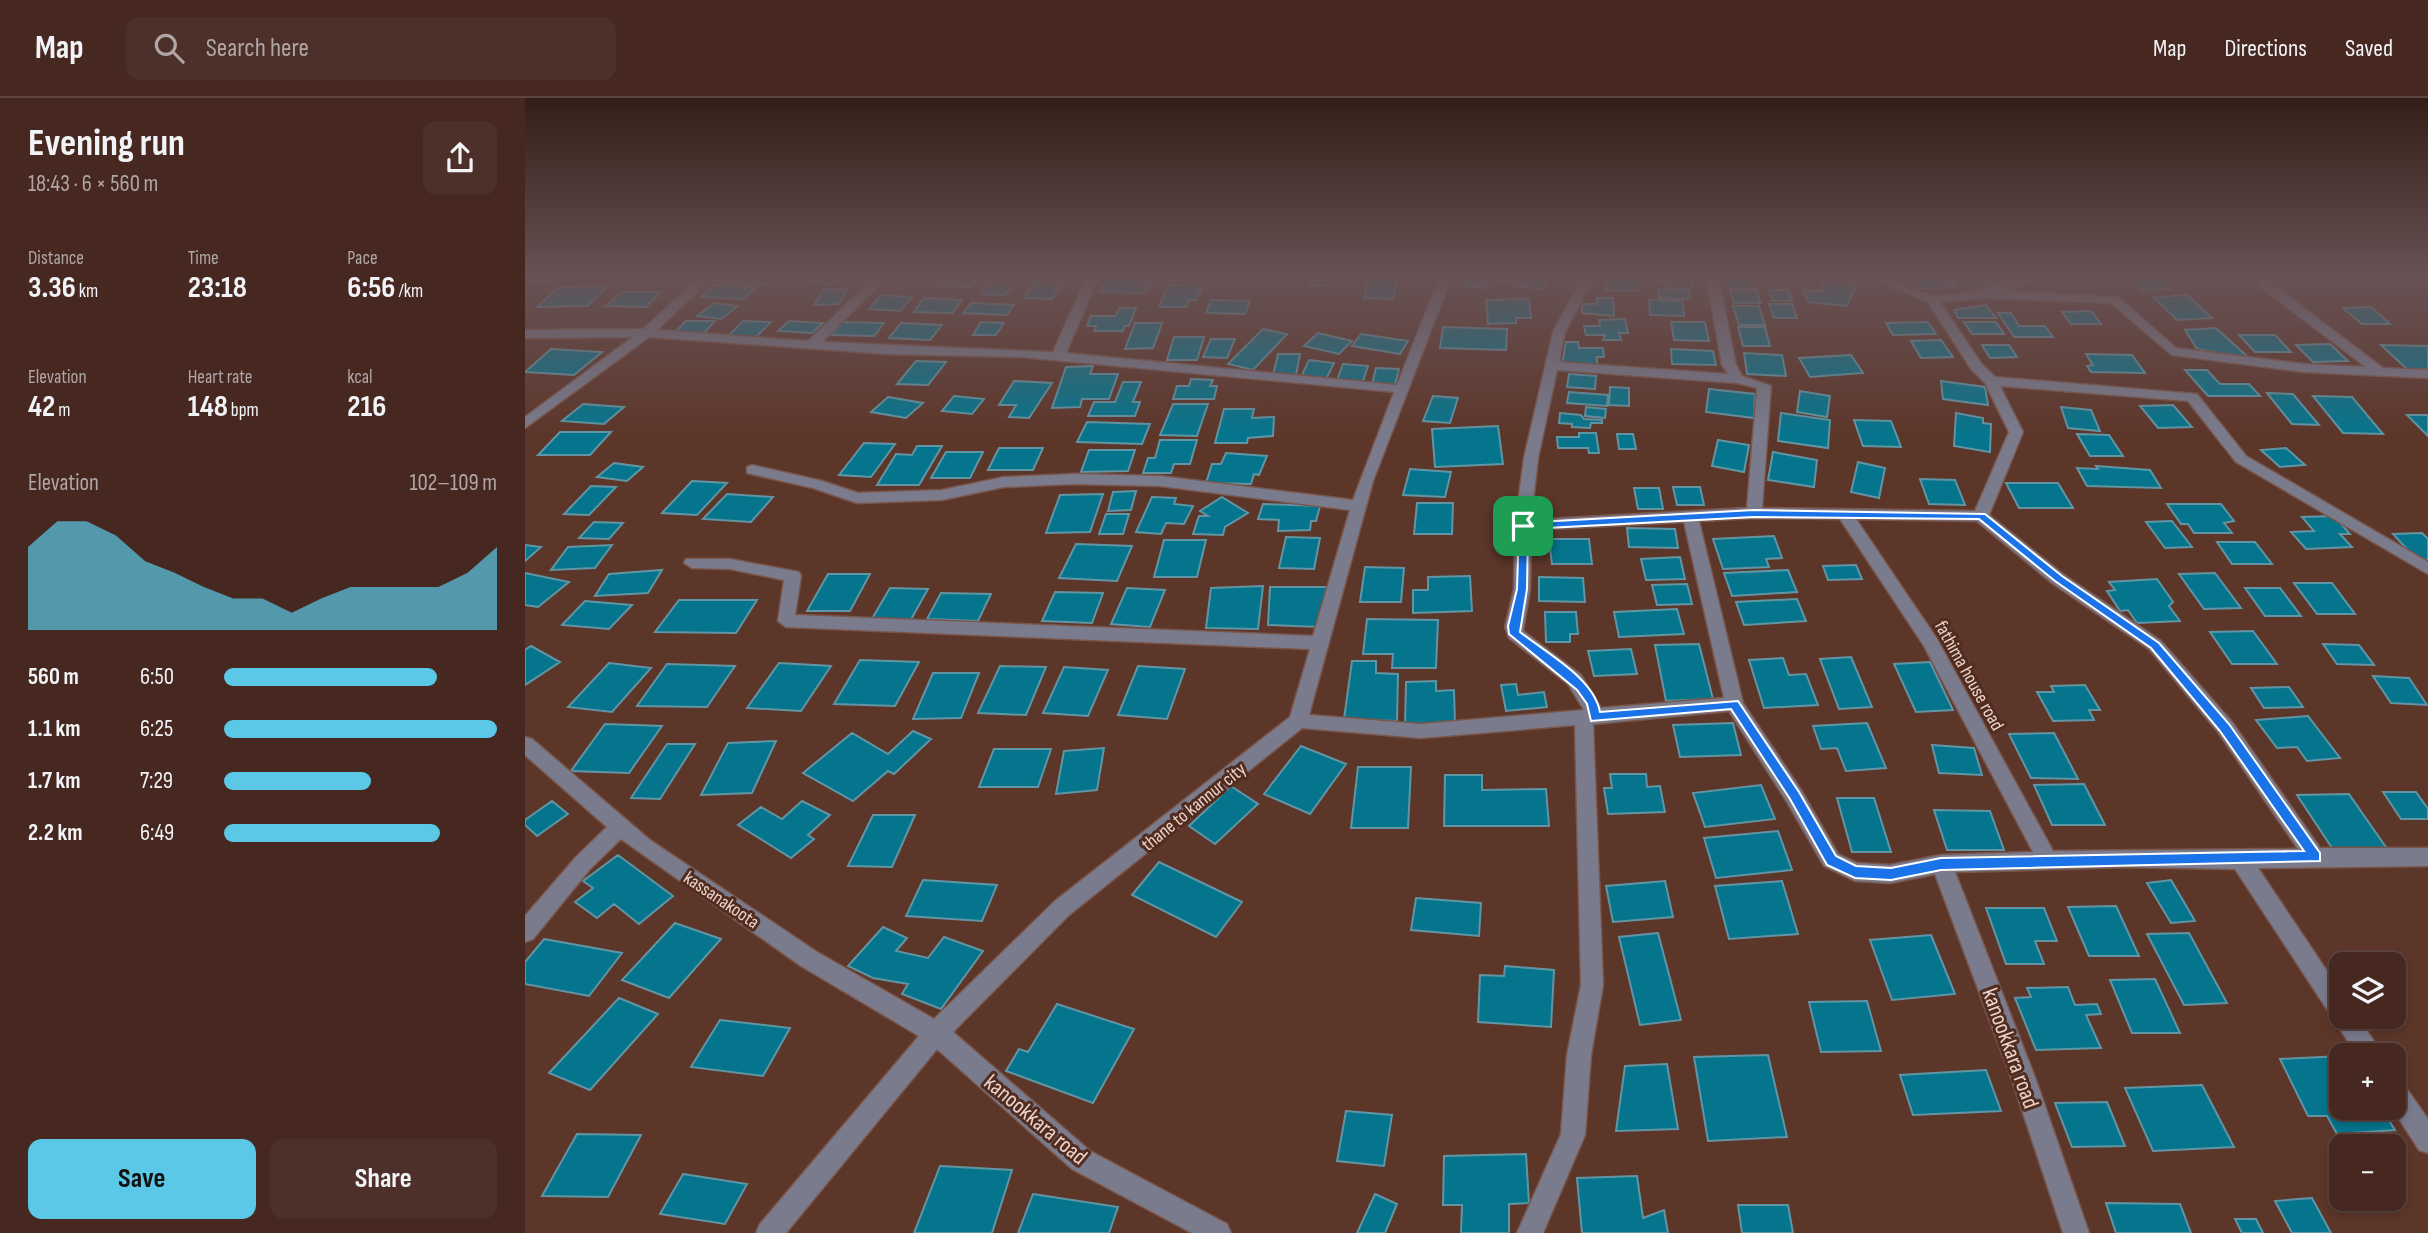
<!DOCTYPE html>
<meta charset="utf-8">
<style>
:root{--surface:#462820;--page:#4d3029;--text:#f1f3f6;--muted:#b0a6a5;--line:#5e443e;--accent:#5ac8e6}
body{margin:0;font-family:"Sofia Sans Condensed",sans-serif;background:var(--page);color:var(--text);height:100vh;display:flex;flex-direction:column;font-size:26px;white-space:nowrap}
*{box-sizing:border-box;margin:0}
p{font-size:23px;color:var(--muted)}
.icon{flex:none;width:38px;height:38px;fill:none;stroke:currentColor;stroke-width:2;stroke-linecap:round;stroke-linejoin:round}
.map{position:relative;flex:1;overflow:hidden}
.panel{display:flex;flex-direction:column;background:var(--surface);width:525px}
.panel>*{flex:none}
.controls{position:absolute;left:1804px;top:854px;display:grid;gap:14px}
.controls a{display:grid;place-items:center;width:77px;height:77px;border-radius:14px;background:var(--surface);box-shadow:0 4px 10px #0003,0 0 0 2px var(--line);font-size:35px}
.pin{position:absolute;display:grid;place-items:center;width:60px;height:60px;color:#fff;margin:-30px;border-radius:14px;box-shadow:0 4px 10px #0006}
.round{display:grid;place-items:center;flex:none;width:74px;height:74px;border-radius:14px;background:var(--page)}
.overview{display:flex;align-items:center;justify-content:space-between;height:119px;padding:0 28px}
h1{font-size:38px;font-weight:700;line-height:52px}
.metrics{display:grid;grid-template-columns:repeat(3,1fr);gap:10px;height:119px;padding:7px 28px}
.metrics div{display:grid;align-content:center}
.metrics b{font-size:30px;font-weight:700}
.metrics small{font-size:19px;font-weight:400}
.metrics p{font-size:19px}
.chart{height:196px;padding:14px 28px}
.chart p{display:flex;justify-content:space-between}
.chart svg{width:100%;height:126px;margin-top:7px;fill:var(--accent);opacity:.7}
.primary-button{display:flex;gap:14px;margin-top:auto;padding:14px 28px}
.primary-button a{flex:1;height:80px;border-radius:14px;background:var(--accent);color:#111;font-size:28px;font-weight:700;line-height:80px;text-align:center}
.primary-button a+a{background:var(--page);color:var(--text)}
ul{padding:0 28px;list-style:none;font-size:23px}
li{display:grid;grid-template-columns:112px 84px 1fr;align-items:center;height:52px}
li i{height:18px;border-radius:9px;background:var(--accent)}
header{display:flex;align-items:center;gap:42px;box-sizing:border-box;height:98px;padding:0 35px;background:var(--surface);border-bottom:2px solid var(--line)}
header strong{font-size:33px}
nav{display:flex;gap:38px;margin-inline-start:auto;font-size:24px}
.search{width:490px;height:63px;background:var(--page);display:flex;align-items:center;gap:18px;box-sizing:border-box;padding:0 24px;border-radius:14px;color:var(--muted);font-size:26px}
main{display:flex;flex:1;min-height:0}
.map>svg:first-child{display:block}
.building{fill:#05758d;stroke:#6195a4;stroke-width:2}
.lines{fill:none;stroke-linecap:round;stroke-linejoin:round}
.minor-casing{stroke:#7a554a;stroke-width:3}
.minor{fill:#7a7c8e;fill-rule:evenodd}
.route{fill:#1a73e8;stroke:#fff;stroke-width:2;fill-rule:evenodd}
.labels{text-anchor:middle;stroke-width:6;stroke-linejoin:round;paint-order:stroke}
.street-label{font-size:19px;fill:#ecd3cb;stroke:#512c20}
.near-street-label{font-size:23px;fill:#ecd3cb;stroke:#512c20}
</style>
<header>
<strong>Map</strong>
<div class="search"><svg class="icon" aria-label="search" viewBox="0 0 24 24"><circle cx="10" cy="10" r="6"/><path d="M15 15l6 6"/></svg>Search here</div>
<nav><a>Map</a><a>Directions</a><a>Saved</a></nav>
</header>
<main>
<section class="panel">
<div class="overview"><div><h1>Evening run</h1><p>18:43 · 6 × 560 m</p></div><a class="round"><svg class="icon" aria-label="share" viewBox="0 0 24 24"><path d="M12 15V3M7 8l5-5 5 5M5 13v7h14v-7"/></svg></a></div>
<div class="metrics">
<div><p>Distance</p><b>3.36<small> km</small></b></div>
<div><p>Time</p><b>23:18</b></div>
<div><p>Pace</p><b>6:56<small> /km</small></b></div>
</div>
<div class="metrics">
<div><p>Elevation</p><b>42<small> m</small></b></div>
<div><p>Heart rate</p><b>148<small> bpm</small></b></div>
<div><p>kcal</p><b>216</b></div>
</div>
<div class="chart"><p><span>Elevation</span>102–109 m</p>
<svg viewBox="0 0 160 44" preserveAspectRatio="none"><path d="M0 44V15L10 6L20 6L30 11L40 20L50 24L60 29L70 33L80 33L90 38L100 33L110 29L120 29L130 29L140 29L150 24L160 15V44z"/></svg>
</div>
<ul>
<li><b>560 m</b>6:50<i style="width:78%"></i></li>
<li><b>1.1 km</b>6:25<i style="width:100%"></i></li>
<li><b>1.7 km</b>7:29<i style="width:54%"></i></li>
<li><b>2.2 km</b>6:49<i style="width:79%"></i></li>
</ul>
<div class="primary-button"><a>Save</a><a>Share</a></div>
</section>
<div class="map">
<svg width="1903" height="1135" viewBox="0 0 1903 1135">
<rect width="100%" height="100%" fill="#5d362a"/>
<path class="building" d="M15,178H34L25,185H7Z
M210,178H253L244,187L203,185Z
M291,178H318L310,186L285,185Z
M419,178H424L453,179L446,189L412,188Z
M785,178H810L809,187L784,188Z
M941,178H986L984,184L966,183L964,190L938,188Z
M993,178H1023L1018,191L989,188Z
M1081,178H1112L1113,193L1081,192Z
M1127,178H1165L1167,191L1144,190V184H1128Z
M1200,178H1226L1232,191H1205Z
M1384,178H1424L1432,189L1394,191Z
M1431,178H1475L1481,185L1440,188Z
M1603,178H1634L1646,191L1616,192Z
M844,180L873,181L868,201L839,200Z
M582,181L627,182L620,195L575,194Z
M1296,183L1331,187L1322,208L1283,204L1278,192L1298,193Z
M509,185L537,186L527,201L499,200Z
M462,186L488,187L480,197L455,196Z
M189,187L231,189L219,201L176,199Z
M643,187L678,188L671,202H664L661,209H634Z
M83,188L63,208L12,209L34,189Z
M323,191L314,206L289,207L299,192Z
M1134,191L1164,192L1165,201L1134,200Z
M1244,192H1263L1267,203H1248Z
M1205,193H1232L1236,205H1209Z
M97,194H136L121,209L81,208Z
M356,197L387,199L375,213L344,211Z
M1662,197L1687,220L1652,222L1628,199Z
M399,200L437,202L427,215L389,214Z
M1072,200H1088L1089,218L1057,215V206H1072Z
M1004,201L1006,220H991V225L963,226L961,202Z
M686,202L725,203L720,216L681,215Z
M1124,202L1158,203L1159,218L1125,217Z
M189,205L213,208L196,221L172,218Z
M446,205L489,207L482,217L438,215Z
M1244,206H1267L1272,220H1249Z
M1461,207L1471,220H1433L1429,212Z
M1208,208H1234L1240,227H1214Z
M1846,209L1865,226H1837L1818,210Z
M594,210H611L604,228H600L598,233H569L571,228H562L566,218H591Z
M1566,213L1576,226H1546L1537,214Z
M1473,215H1486L1494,228H1520L1528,239H1489Z
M1100,221L1103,235H1094L1096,242H1078L1080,237H1061L1059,228H1075L1074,222Z
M161,223H190L179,235L150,234Z
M218,223L246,224L231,239L203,238Z
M264,223L298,225L287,235L253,233Z
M317,224L359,225L349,238L307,237Z
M456,224L479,225L471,237H448Z
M1146,224H1180L1184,243L1149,242Z
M1403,224L1411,236L1368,237L1361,225Z
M1439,224H1471L1479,236H1447Z
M376,225L417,227L405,242L364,240Z
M610,225H637L628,250L600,251Z
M918,229L982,231L981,252L915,250Z
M1213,229H1240L1245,248H1218Z
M1691,230L1724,260L1672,251L1660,232Z
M738,231L762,236L728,272L703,266Z
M793,235L827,243L814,256L779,248Z
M836,236L883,243L875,256L827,248Z
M1714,237H1750L1766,254H1730Z
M649,239H679L672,262H642Z
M686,241H710L702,260L678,259Z
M1416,242L1428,259L1396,260L1386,243Z
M1041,244H1053L1054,250H1078L1079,259H1072V267H1037Z
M1805,246L1823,263L1788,264L1771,247Z
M1457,247H1484L1492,259L1465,260Z
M1856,247L1903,248V271H1882Z
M26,251L77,254L49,277L0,274Z
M1146,251L1188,253L1191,267L1147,266Z
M1219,255L1257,257L1261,278L1222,276Z
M753,256H775L771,277H748Z
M1561,256L1607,257L1620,275L1566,274L1562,268L1568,267Z
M1326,257L1338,275L1285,279L1274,260Z
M784,262L809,265L801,281L776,279Z
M391,263L421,264L403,287L372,286Z
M818,266L843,268L838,283L812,282Z
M568,268L565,276H593L584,301H557L555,309L527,310L541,269Z
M851,270L874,271L870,287L847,286Z
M1660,272H1682L1695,286H1724L1735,298H1683Z
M1044,276L1071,278L1070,291L1042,289Z
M666,281L688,282L685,288H692L689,301H648L652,288H664Z
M489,283L527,285L504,320L484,319L491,307H474Z
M1416,283L1460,289L1463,307L1418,301Z
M598,284H616L608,304H615L610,318H563L569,304H590Z
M1085,289L1104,290V308L1084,307Z
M1184,291L1230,296L1229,320L1181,314Z
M1275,293L1305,298L1302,319L1272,314Z
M1044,294L1083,297L1082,308L1042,305Z
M1742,295L1768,296L1794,327L1767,326Z
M429,298L459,301L447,316L417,313Z
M908,298L933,300L925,325L898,323Z
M1788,298L1827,299L1858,336L1818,335Z
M363,299L398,305L381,320L346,314Z
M58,306L99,309L79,326L37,323Z
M648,306H683L672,338L635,337Z
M1648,307L1667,329L1633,330L1615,308Z
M1061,309L1081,311L1080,320L1060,318Z
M1536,309L1566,312L1575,333L1543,330Z
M699,311H729L727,320L749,319L748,338L723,340L722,345H690Z
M1035,315L1056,317L1059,321L1077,322V325H1066L1065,330L1047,329V326L1034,325Z
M1256,315L1305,322L1303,350L1253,343Z
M1431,315L1458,320V325L1466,326L1465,354L1429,348Z
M1882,317H1903V338Z
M1329,322L1366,323L1376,349L1338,348Z
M562,324L625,326L617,346L552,344Z
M973,328L978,366L910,369L907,331Z
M35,334H86L65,357H13Z
M1054,335H1071L1074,355H1064L1063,350H1033L1032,339H1054Z
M1092,336H1108L1111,351H1094Z
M1552,336L1584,337L1598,358H1565Z
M635,342H672L665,366H649L646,375H618L623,360H630Z
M1193,342L1224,347L1219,374L1187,368Z
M339,345L370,346L346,379L314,377Z
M392,348H417L394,387H352L371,356L387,357Z
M474,350H518L508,372H463Z
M1761,350L1780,367L1755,369L1736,352Z
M564,352H610L603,373L556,374Z
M421,354H458L445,380H406Z
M1248,354L1292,362L1289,389L1243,382Z
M701,355L742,358L734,377L729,376L726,386L681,385L687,366H696Z
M1333,364L1360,370L1354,400L1326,394Z
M89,365L118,369L102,383L72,379Z
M1571,368L1625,372L1636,390L1562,388L1552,370L1573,371Z
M885,371L926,374L920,399L878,397Z
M1395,381L1430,382L1440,407L1404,406Z
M167,383L202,385L172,417L137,415Z
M1481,385H1533L1548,410H1494Z
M66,388L91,389L64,417L39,416Z
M1148,389H1175L1179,407H1152Z
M1109,390H1134L1138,411H1113Z
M611,393L606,412L583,413L588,394Z
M202,396L248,399L226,424L178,421Z
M578,396L565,434L521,435L535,397Z
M627,399L651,400L649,406L668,408L659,426L641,425L636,436L611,434Z
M697,399L723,415L700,429L698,437L668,436L674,418H683L675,413Z
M892,405H928L927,436H889Z
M738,406L795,408L791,423H786L785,432L753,433L754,422L733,421Z
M1642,406H1696L1709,423L1699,425L1707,435H1669L1663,426H1656Z
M581,416H604L598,436H574Z
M1809,418L1825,436H1815L1827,449L1781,451L1766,434L1789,433L1777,419Z
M1647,423L1667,449L1640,450L1621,424Z
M69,424L98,425L84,441L54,440Z
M1102,430L1150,431L1153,450L1104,449Z
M1897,435L1903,441V462H1892L1868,436Z
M1249,438L1257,460L1241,461L1244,469L1198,471L1188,441Z
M761,439L795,440L789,471L754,470Z
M1024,441H1064L1067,466H1027Z
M639,442H681L672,479H629Z
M1692,444H1730L1747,466H1707Z
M551,446L607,448L592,483L534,480Z
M0,447L16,449L0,463Z
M87,447L70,470L26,472L43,449Z
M1155,459L1160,481L1121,482L1116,461Z
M1331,467L1337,481L1303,482L1298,468Z
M840,469L879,470L876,504H835Z
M137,472L123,495L70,498L84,476Z
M1263,472L1272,494L1207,498L1199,475Z
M0,475L44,484L13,509L0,507Z
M1690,475L1716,510L1679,511L1654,476Z
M303,476H345L325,513H282Z
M945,478L947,513L888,515V492H903V479Z
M1014,479L1058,480L1060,504L1014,503Z
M1632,481L1648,504L1644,508L1655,523L1612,525L1603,512L1595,513L1582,493L1590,492L1584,484Z
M1769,485H1807L1830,516H1792Z
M1162,486L1167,506L1132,507L1127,487Z
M738,488L733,531L681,530L686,490Z
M745,489H803L795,529L743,527Z
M365,490L403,491L384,525L345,524Z
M602,490L640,492L625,529L586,526Z
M1720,490H1755L1776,518H1740Z
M530,494L578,495L567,525L517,523Z
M416,495L466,496L453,523L402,521Z
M1272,501L1281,523L1219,527L1211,504Z
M154,502H232L211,535L130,534Z
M60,503L107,507L84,531L37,527Z
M1152,511L1159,536L1094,539L1089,514Z
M1020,514H1051L1053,536H1045V544H1021Z
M842,521L913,522L911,570H867L868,556H838Z
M1728,533L1752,566H1707L1685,534Z
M1174,546L1188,601L1141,603L1130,547Z
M1798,546L1834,547L1849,567L1812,566Z
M6,548L35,564L0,587V552Z
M1106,551L1112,576L1069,578L1063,553Z
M1326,559L1347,609L1314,611L1295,561Z
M1258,560L1264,577L1281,576L1293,607L1239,610L1224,562Z
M335,562L394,564L370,608L309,606Z
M827,563H851V575L873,576L872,623L819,621Z
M1405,564L1428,612L1391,614L1369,566Z
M84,565L126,570L87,614L43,609Z
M254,565L306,568L276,613L222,610Z
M142,566L210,568L182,609L112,608Z
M475,568L521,569L501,617L453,615Z
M613,568L660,571L642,621L593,617Z
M539,569L583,572L563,618L518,615Z
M408,575H454L436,620L388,621Z
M1848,578L1884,580L1902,607L1866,605Z
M911,583V593L929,592L930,626L880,627L881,584Z
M991,586L993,597L1019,594L1022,609L981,613L976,587Z
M1560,587L1575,612H1564L1569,622L1528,623L1512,594H1529L1526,588Z
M1764,589L1778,609L1739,610L1726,590Z
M1783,618L1815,660L1782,663L1772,649L1752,650L1731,622Z
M1208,625L1216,657L1155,659L1148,627Z
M1342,625L1361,670L1321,673L1312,650L1296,651L1288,628Z
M80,626L137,628L104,675L46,673Z
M388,633L406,641L369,676L363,673L328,703L278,675L327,635L363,656Z
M1529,635L1553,681L1506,680L1484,636Z
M251,643L227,695L176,697L203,645Z
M142,646H170L135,701L106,700Z
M1407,647L1449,650L1457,677L1414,675Z
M776,648L821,666L785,716L739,696Z
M579,650L572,692L531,696L539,653Z
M469,651H526L513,689H454Z
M833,669H886L883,730H826Z
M1085,676H1121L1122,689L1135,688L1140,714L1083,716L1079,690H1087Z
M920,677H957V692L1021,691L1024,728H919Z
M1559,686L1580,727H1527L1509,687Z
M1236,687L1250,721L1180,729L1168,695Z
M706,688L733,706L690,746L664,728Z
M1858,694H1891L1903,711V721H1876Z
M1824,696L1865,755L1811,756L1772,697Z
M1312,700H1349L1366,754H1327Z
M27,703L43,716L12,738L0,727V722Z
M277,703L305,717L283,737L289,741L266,760L213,727L236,709L257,721Z
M1409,712L1465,713L1479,752H1422Z
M348,717H390L367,769L323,768Z
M1253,733L1267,772L1191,780L1179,740Z
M93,757L148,798L114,826L89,806L72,820L50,804L68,790L58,783Z
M634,764L717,804L691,839L607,797Z
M398,782L472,787L457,823L381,818Z
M1646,782L1670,823L1646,825L1622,785Z
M1140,783L1148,819L1088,824L1081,788Z
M1257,783L1273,836L1204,841L1190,788Z
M891,800L956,805L954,838L886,832Z
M1591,808L1614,858H1564L1543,809Z
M1461,810H1519L1532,843H1510L1519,866H1481Z
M150,825L196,841L144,900L97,882Z
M358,829L382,840L371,853L403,860L419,839L458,853L416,911L377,896L383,886L348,880L323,868Z
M1133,835L1156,922L1115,927L1094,839Z
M1664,835L1702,905L1659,907L1622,836Z
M1406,837L1430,896L1367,902L1345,842Z
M19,841L97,855L64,898L0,886V864Z
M980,868L1029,872L1026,929L953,924L955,877L979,878Z
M1630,881L1655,935H1607L1585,882Z
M1543,889L1550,907L1572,906L1576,916L1561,917L1576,950L1511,952L1490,900L1506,899L1502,890Z
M94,900L133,916L65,992L24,975Z
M1342,903L1356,953L1296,954L1284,904Z
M532,906L609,931L568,1005L481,973L494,951L503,954Z
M195,922L265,930L238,978L166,969Z
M1243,957L1262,1039L1183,1043L1169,959Z
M1816,958V1010H1856L1870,1032L1812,1036L1802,1018H1783L1755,961Z
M1142,966L1153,1031L1091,1033L1100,968Z
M1461,972L1476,1013L1388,1017L1375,977Z
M1677,987L1709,1049L1628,1053L1600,990Z
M1582,1004L1600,1048L1547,1049L1530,1005Z
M821,1013L867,1017L859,1068L812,1063Z
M52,1036L116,1037L83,1099L17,1098Z
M1001,1056L1004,1105L984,1106V1135H936L937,1107H918L919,1058Z
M415,1068L487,1072L467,1135H389Z
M158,1076L222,1086L200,1126L135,1116Z
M1112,1078L1118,1120L1139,1112L1143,1135H1057L1052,1080Z
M508,1096L593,1109L584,1135H493Z
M850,1096L872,1106L860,1135H832Z
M1787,1100L1806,1135H1767L1750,1103Z
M1581,1105L1655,1106L1666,1135H1591Z
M1213,1107H1263L1268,1135H1217Z
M1710,1121H1731L1738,1135H1717Z"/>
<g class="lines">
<g class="minor-casing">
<path id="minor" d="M176,178H189L132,232L283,243L351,178H364L297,244L528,254L562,178H574L541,255L872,287L915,178H927L848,383L784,617L896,626L1059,612L1043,586L984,540L980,529L989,491L990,427L999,360L1028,234L1058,178H1070L1040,234L1034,264L1203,276L1197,267L1181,178H1193L1211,267L1217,278L1246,288L1237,410L1450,413L1484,334L1460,285L1446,271L1403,204L1341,178C1368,178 1385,195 1409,197C1447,201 1480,178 1516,178L1479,193L1593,199L1651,250L1779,266L1841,269L1738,191L1729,178H1741L1746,185L1858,270L1903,272V280L1779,274L1647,257L1586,205L1460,200L1415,204L1456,265L1470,279L1672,296L1721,358L1903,464V476L1711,364L1663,303L1475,288L1498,334L1464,417L1539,477L1636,543L1707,624L1795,750H1903V768L1733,770L1816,894V919H1833L1858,957H1832L1710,771L1599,769L1430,774L1511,982L1564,1135H1538L1487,982L1410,776L1365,785L1330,783L1299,768L1262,704L1204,613L1068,626L1078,887L1066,957L1060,1037L1018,1135H992L1036,1036L1042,957L1056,887L1050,627L896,640L777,630L544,817L428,934L565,1053L702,1126L706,1135H667L547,1071L412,951L261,1135H231L235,1126L394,938L276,868L96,741L65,771L8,841L0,844V818L51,759L82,729L0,657V639L7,641L125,742L292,854L409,921L530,803L765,619L785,551L261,529L253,523L259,482L205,471L167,470L159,465L161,461H205L274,474L276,478L270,517L788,538L825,412L635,388L549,386L479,389L417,402L332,405L288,390L222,375V369L227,367L297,383L333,395L417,392L479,379L549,376L635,378L828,402L869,294L496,259L363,256L124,239L0,330V319L108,239L0,240V232L118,231ZM1032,272L1212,285L1232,290L1222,410L1006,422L1013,360ZM1229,420L1315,421L1399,548L1508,754L1416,757L1365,767L1332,765L1313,756L1276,692L1218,605L1174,423ZM1331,421L1452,423L1527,485L1624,551L1693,634L1773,751L1528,753L1412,541ZM1159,424L1199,600L1076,610L1056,577L998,533L1005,491L1006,432Z
M1869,980L1877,984L1903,1021V1055L1894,1052L1867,1010H1869Z"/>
</g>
<use href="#minor" class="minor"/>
</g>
<linearGradient id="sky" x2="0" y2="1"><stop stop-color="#331e17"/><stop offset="0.53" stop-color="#675255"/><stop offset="1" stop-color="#675255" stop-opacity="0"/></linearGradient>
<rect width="1903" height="337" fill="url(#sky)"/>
<path class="route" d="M1229,412L1460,416L1537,478L1634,545L1704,626L1795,755V763L1416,772L1366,782L1330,780L1302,767L1265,701L1206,611L1066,623L1062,606L1052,592L984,536L983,528L992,491L994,425ZM1229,419L1454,421L1530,483L1626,550L1695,633L1779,753L1416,760L1366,770L1331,768L1311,758L1274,694L1213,603L1075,614C1069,580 1021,555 995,534L1002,491L1003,431Z"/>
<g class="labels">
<g class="street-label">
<text transform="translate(1445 577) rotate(61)" y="7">fathima house road</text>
<text transform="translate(668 708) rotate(-39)" y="7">thane to kannur city</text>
<text transform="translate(197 801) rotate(34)" y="7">kassanakoota</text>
</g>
<g class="near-street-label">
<text transform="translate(1486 950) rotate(70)" y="8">kanookkara road</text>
<text transform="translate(511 1021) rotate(40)" y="8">kanookkara road</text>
</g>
</g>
</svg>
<div class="controls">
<a><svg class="icon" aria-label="layers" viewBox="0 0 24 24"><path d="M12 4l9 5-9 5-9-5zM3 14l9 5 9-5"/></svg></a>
<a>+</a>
<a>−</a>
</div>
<div class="pin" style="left:998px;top:428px;background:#1e9e55"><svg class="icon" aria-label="arrive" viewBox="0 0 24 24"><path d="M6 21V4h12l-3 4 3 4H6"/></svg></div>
</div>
</main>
